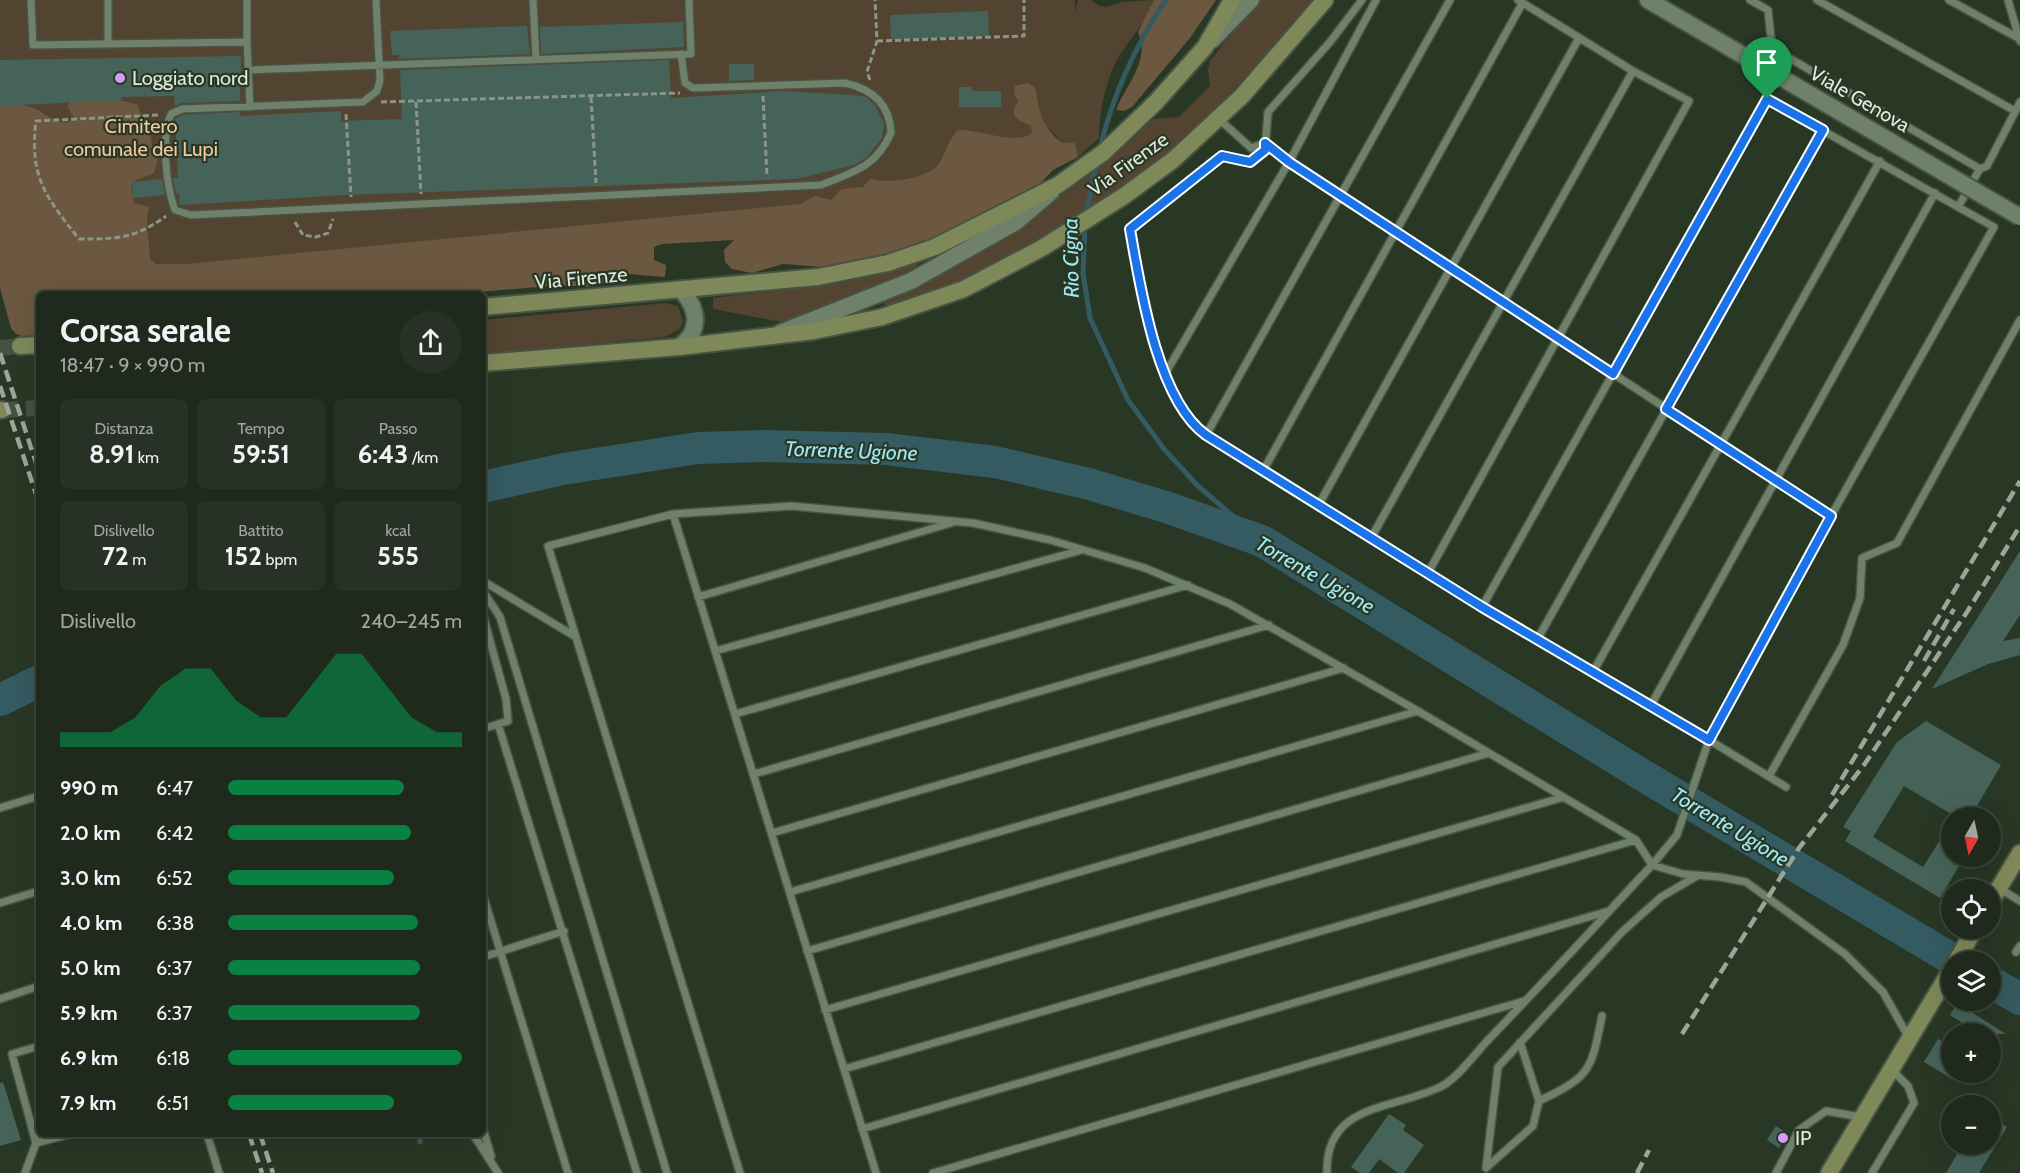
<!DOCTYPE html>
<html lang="it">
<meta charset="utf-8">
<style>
:root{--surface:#1f291c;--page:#273125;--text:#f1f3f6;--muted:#a1a6a3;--line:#3c453b;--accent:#0b8043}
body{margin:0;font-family:Cabin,sans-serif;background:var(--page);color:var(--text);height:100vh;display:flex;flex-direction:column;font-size:22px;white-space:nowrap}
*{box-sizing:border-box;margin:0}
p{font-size:20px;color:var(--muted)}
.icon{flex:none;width:33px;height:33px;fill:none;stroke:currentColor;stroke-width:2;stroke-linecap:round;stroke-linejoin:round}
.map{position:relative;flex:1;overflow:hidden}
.drawer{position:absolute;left:36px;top:291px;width:450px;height:846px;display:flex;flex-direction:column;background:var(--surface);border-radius:9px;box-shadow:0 6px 24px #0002,0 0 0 2px var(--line)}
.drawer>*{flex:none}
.needle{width:39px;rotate:189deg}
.fabs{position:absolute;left:1941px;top:807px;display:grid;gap:12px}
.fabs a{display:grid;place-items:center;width:60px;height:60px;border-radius:50%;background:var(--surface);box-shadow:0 6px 24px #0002,0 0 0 2px var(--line);font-size:30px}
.pin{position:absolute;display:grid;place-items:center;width:51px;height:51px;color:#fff;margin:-62px -26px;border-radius:50% 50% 50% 0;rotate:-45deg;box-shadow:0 0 6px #0007}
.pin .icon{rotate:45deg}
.round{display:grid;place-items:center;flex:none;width:63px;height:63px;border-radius:32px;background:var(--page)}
.overview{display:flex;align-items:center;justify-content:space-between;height:102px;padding:0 24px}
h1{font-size:33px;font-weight:700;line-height:45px}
.figures{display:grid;grid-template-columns:repeat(3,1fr);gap:9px;height:102px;padding:6px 24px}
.figures div{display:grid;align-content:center;border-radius:9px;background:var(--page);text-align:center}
.figures b{font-size:26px;font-weight:700}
.figures small{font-size:16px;font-weight:400}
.figures p{font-size:16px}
.chart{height:168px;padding:12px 24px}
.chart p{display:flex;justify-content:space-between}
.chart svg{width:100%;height:108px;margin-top:6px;fill:var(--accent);opacity:.7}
ul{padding:0 24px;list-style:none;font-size:20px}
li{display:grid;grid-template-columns:96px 72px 1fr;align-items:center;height:45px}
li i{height:15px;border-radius:8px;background:var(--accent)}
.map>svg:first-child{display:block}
.green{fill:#534432}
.forest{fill:#6c5840}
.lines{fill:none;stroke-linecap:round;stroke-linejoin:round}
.stream{stroke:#345b61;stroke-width:5}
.river{stroke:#345b61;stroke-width:32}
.building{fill:#46635a}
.secondary-tunnel{stroke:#445241;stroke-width:16;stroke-dasharray:16 8;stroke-linecap:butt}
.service-casing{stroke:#475443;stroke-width:10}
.tertiary-casing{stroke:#475443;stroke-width:20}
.secondary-casing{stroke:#475443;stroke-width:20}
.path{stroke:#8b9687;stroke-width:3;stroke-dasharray:6 3;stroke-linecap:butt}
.service{stroke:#6f806b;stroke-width:7}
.tertiary{stroke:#6f806b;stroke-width:16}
.secondary{stroke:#7f8859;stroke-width:16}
.rail{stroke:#9ba698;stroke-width:4.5;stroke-dasharray:12 6;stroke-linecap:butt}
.tertiary-bridge-casing{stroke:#475443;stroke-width:20;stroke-linecap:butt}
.tertiary-bridge{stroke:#6f806b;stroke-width:16}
.route-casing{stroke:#fff;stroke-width:12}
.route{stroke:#1a73e8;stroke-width:8}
.poi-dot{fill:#d79bf9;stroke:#293725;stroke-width:2}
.labels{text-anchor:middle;stroke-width:4.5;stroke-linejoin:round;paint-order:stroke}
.poi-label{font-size:20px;fill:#e0e9dd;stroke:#293725;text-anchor:start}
.street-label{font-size:20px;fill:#e0e9dd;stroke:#293725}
.park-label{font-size:20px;fill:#f1c99c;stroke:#293725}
.water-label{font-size:21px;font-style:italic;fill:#9fe9f5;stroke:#293725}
</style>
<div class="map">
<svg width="2020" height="1173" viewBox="0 0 2020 1173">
<rect width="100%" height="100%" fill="#293725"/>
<path class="green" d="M0,0H1075V12L1078,0H1091L1100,6L1107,7L1121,2L1154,0C1147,20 1134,34 1122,52C1107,73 1099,112 1099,138L1078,157L1075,142L1063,143L1048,128L895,189L820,210L20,288L0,236Z
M1258,0H1316L1196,131L1152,169L1040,242L957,285L886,307L883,302L886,299L936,277L1013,231L1112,158L1153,119L1179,117L1210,86L1208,70L1210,61Z
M913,264H917L919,270L830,307L781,322L713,309V298L840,283Z
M666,303L678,306L683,321L680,329L665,337L483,355V320Z"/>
<path class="forest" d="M1154,0H1216L1190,38L1132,107L1124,111L1116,110C1126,85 1151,60 1138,32Z
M1028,83L1035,87C1039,110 1042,129 1063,143L1075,142L1078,157L1053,170L1033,191L951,232L887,258L823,267L783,264L752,273L732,269L725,262L724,250L734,240L662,244L654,247V260L666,265L665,277L617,273L607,282L587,287L561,285L479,292L461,289L455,294L354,292L350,294H39V334L24,337L16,334L11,328L0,288V97C11,101 22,104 33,108C48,113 55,128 73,120V116L67,106L72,101L120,100L138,105L140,113L149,119L152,146L158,159L154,173L134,181L131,186L134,203L149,207C144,223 150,241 150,259L156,264H187L800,204L815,196L831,200L842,189L863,187L870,179C887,184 931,179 940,162C945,153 950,137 958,130C981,129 1015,146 1032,133L1031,126C1017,119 1008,118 1018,101L1014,94L1015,86Z"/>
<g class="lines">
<path class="stream" d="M1100,148C1113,94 1135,46 1166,0
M1086,216L1096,163
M1085,225L1083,273L1090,318L1128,400L1164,449L1198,486L1262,541
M420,1142L421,1134"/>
<path class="river" d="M483,487L563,469L698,448L765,446L886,449L995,462L1089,484L1166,507L1262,541L1649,779L1957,962
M0,700L39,681
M1990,982L2020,999"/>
</g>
<path class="building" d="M988,11L989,36L891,40L890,15Z
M683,22L684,47L541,54L540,27Z
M527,26L530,54L399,59V55H392L390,31Z
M241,56L240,101L182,103L175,106L174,96L122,97V100L0,106V60Z
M669,60L671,98L782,91L855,95L866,97L875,105L884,124L882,138L867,157L854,165L796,179L345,195L180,205L179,194H176L173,178H178L175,119L183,115L240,112V116L341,111V121L402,119L400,70Z
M729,64H754V80L729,81Z
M959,87H972V91H1001V107H959Z
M162,179L165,195L133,198L132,182Z
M2020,551V615L2003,641L2020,638V655L1988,664L1932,689Z
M1926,721L2001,765L1970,818H1958L1904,786L1873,837L1923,867L1952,821V856H1965L1940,898L1845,841L1851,831L1843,827L1897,742Z
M1957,1003L2006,1034H1980L1950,1015Z
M1938,1039L1952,1047V1079L1924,1062Z
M3,1082L21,1140L0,1146V1083Z
M1389,1114L1406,1125L1403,1130L1424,1145L1404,1173H1398L1379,1159L1369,1173H1360L1351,1167Z
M1990,1116L2007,1127L1979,1173H1946L1963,1144H1990Z
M1776,1126L1788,1134L1779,1148L1767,1140Z"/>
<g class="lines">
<path class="secondary-tunnel" d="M0,348L20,346
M2,410L39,408"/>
<g class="service-casing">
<path id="service" d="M31,0L33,45L247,42V0
M108,0V44
M376,0L380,80L377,91L363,102L182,109L171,114C161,136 166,187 175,210L191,215L821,185C854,172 876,167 891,133C890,104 872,89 845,83L693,88L685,83L681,54
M533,0L536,59
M1750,0L1768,10L1772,48L1980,169
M1817,0L2015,111
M1949,0L2020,39
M2008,0L2020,41
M247,42L250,107
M249,70L691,54L689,0
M1219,119L1251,148L1265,143L1289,162L1831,516L1709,740L1482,607L1206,435C1157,400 1140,286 1130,229L1222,156L1250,162L1265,150L1268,112L1330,42L1362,0
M1974,179L1980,169L1987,166L2020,102
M1165,374L1289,162L1376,0
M1206,435L1450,0
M1263,471L1522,4
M1318,506L1579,38
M673,514L876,1173
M1831,516L1994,227L1958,207
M1371,538L1633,71
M1428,573L1689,101L1633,71L1518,0
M483,581L576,637
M483,591L500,617L667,1173
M698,597L951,523
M1482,607L1767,99L1958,207L1966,193
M483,615L506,699L508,721L498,724
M1537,640L1823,130
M715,651L1082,550
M1593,672L1880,161
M1651,705L1935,193
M735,714L1188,585
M483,729L498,724L637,1173
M754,774L1269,625
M1769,776L1843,645L1860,598L1862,558L1897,543L2020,320
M0,808L39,796
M772,833L1344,668
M1999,888L2020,901
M790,892L1418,711
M483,895L568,1173
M0,903L39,891
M807,951L1489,753
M2016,952L2020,946
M483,957L564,931
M0,999L39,986
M825,1010L1564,797
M1520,1042L1539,1101L1533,1126L1486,1168L1498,1067L1622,932L1661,897L1697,876
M844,1069L1636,840
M1539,1101C1591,1076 1591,1071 1602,1016
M483,1129L491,1156
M862,1129L1609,911
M207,1134L219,1173
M473,1134L498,1173
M36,1143L12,1054L39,1046
M25,1173L36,1143L70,1134
M740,1173L548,546L673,514L792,506L973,523L1050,540L1145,568L1230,604L1418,711L1636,840L1652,865L1683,874L1720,877L1746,882L1845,954L1883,992L1909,1038
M933,1173L1524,1001
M1327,1173C1325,1102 1395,1110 1442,1086C1457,1079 1478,1050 1490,1038C1545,981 1598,923 1652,865L1677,835L1709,740L1786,787
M1776,1173L1799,1130L1826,1111L1861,1117
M1872,1173L1914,1103L1908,1086L1891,1069"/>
</g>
<g class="tertiary-casing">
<path id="tertiary" d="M1648,0L1751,60
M1212,40L1251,0
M780,333L911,281L1016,222L1051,192
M679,347C701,331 699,310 682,291"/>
</g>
<g class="secondary-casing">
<path id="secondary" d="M483,307L818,277L888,263L935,247L1058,185L1104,152L1156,102L1205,47L1232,0
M20,346L39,345
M483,363L679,347L814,331L882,317L964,289L1042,248L1124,196L1173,160L1242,96L1325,0
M0,410H2
M1990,903L2020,853
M1956,962L1975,928
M1829,1173L1952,968"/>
</g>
<path class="path" d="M877,41L1024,36V0
M870,80L867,72L877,41L875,0
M763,96L767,176
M591,97L596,183
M381,102L680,93
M416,102L421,194
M346,114L351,197
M158,115L36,121C29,177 46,197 79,239C116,239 135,239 166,216
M295,222L303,235L316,237L328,233L333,219"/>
<use href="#service" class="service"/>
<use href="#tertiary" class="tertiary"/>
<use href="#secondary" class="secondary"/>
<path class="rail" d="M0,353L39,472
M0,386L39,503
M1924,661L1954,609
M1832,795L2020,481
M1682,1034L1799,848L1864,765L1967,612L2020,526
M249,1134L262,1173
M260,1134L273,1173
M1637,1173L1649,1150"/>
<g class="tertiary-bridge-casing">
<path id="tertiary-bridge" d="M1751,60L2020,217"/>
</g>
<use href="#tertiary-bridge" class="tertiary-bridge"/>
</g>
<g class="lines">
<g class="route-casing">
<path id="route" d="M1767,99L1823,130L1666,409L1831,516L1709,740L1482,607L1206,435C1157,400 1140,286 1130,229L1222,156L1250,162L1265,150V143L1289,162L1613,374Z"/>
</g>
<use href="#route" class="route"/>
</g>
<g class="poi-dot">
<circle cx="120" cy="78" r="6"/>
<circle cx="1783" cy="1138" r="6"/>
</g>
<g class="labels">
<g class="poi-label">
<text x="132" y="85">Loggiato nord</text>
<text x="1795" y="1145">IP</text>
</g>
<g class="street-label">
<text transform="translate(1860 99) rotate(30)" y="7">Viale Genova</text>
<text transform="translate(1128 164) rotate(-36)" y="7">Via Firenze</text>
<text transform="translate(581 278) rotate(-5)" y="7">Via Firenze</text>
</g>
<g class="park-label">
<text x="141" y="133">Cimitero<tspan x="141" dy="23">comunale dei Lupi</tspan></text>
</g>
<g class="water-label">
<text transform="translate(1071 258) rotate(-91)" y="7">Rio Cigna</text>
<text transform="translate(851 451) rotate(2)" y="7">Torrente Ugione</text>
<text transform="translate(1315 575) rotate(30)" y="7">Torrente Ugione</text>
<text transform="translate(1730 827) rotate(31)" y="7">Torrente Ugione</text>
</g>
</g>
</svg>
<div class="fabs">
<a><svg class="needle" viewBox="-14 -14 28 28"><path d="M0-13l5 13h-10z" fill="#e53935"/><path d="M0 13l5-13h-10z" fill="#a1a6a3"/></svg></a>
<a><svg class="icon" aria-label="locate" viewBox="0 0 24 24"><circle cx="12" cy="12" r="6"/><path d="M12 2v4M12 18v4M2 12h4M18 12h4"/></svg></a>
<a><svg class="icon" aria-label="layers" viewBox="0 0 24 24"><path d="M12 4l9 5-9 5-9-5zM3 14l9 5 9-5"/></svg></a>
<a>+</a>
<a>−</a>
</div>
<div class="pin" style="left:1767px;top:99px;background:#1e9e55"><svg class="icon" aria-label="arrive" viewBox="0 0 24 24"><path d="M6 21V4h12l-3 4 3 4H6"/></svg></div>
<section class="drawer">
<div class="overview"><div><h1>Corsa serale</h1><p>18:47 · 9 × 990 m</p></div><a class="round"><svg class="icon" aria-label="share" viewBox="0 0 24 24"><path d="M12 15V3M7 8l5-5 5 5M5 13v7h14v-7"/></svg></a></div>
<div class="figures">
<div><p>Distanza</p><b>8.91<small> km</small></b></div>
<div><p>Tempo</p><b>59:51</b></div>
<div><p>Passo</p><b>6:43<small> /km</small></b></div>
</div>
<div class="figures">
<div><p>Dislivello</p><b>72<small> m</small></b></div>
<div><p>Battito</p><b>152<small> bpm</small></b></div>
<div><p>kcal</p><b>555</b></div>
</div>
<div class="chart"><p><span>Dislivello</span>240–245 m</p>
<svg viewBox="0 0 160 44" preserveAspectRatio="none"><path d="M0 44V38L10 38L20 38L30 32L40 19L50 12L60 12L70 25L80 32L90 32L100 19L110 6L120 6L130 19L140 32L150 38L160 38V44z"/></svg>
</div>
<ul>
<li><b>990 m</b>6:47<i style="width:75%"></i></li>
<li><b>2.0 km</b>6:42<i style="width:78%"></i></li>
<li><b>3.0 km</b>6:52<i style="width:71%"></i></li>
<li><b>4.0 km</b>6:38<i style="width:81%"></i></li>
<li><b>5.0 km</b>6:37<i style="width:82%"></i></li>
<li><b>5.9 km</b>6:37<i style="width:82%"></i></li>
<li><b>6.9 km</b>6:18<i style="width:100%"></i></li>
<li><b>7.9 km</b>6:51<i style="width:71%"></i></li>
</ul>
</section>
</div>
